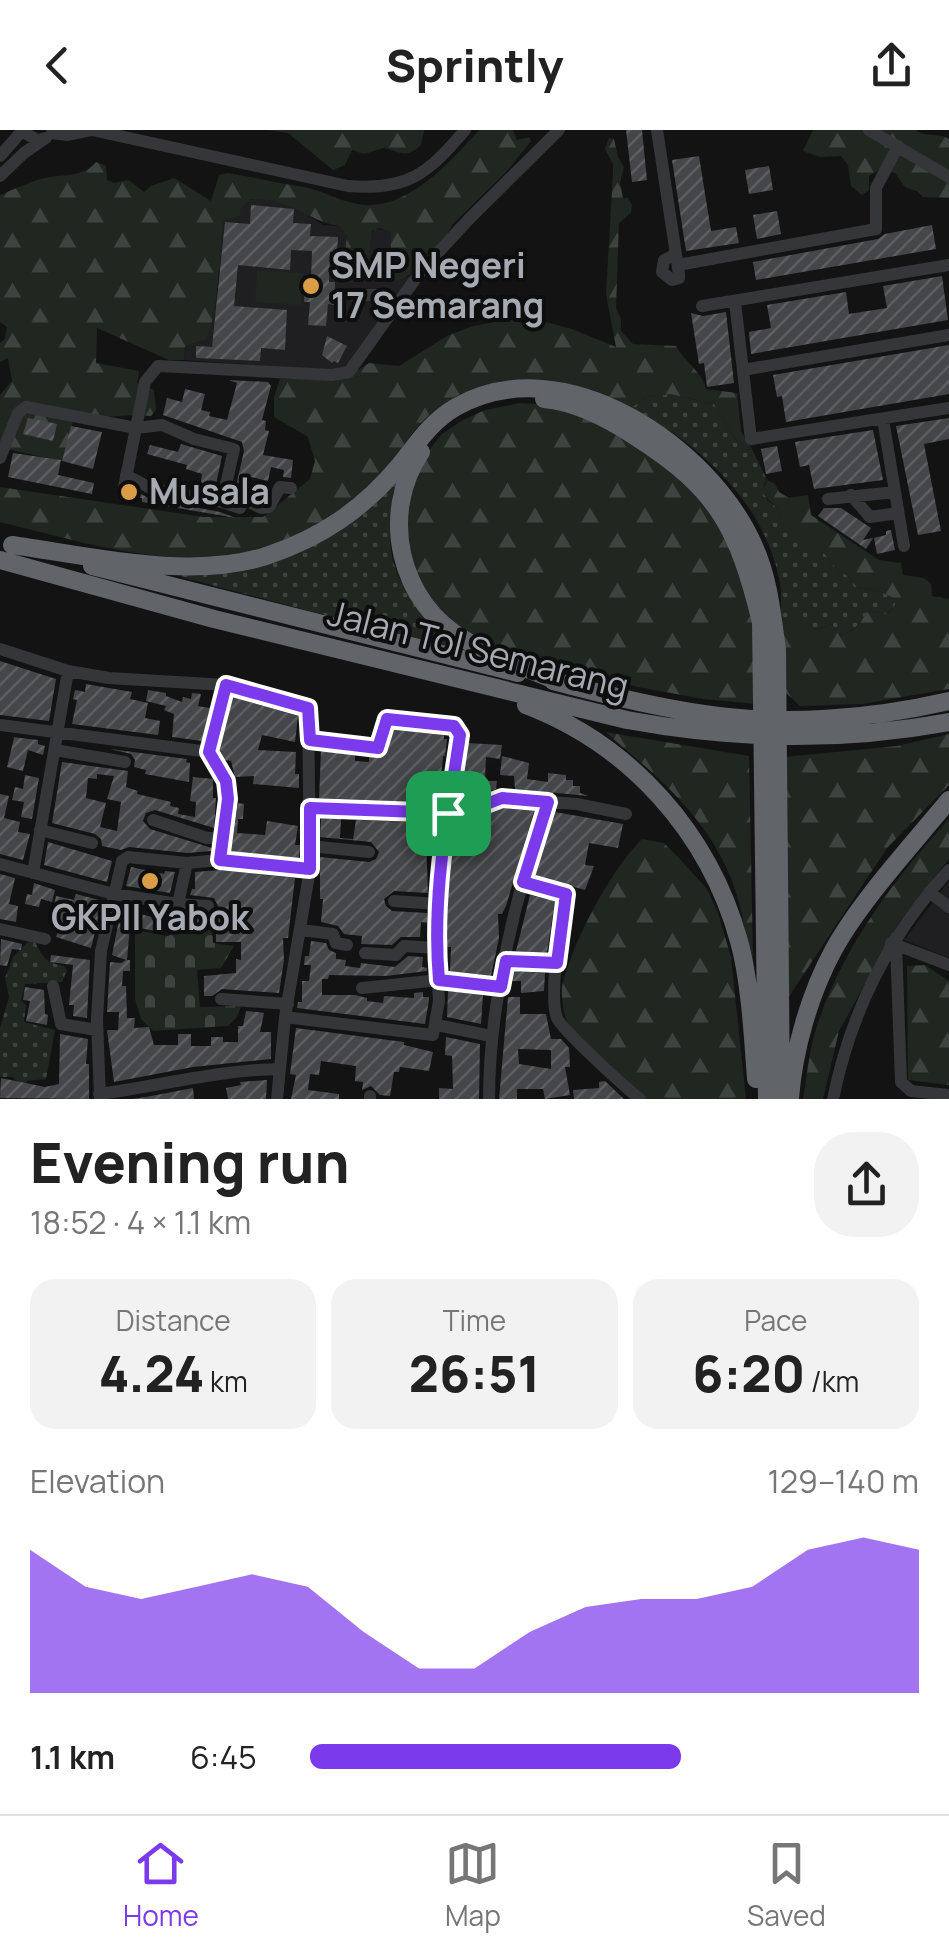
<!DOCTYPE html>
<meta charset="utf-8">
<style>
:root{--surface:#fff;--page:#f2f2f2;--text:#222;--muted:#767676;--line:#e0e0e0;--accent:#7c3aed}
body{margin:0;font-family:Manrope,sans-serif;background:var(--page);color:var(--text);height:100vh;display:flex;flex-direction:column;font-size:38px;white-space:nowrap}
*{box-sizing:border-box;margin:0}
p{font-size:32px;color:var(--muted)}
.icon{flex:none;width:55px;height:55px;fill:none;stroke:currentColor;stroke-width:2;stroke-linecap:round;stroke-linejoin:round}
.map{position:relative;height:969px;overflow:hidden}
.sheet{display:flex;flex-direction:column;background:var(--surface);flex:1}
.sheet>*{flex:none}
.pin{position:absolute;display:grid;place-items:center;width:85px;height:85px;color:#fff;margin:-42px;border-radius:20px;box-shadow:0 5px 15px #0006}
.round{display:grid;place-items:center;flex:none;width:105px;height:105px;border-radius:40px;background:var(--page)}
.headline{display:flex;align-items:center;justify-content:space-between;height:170px;padding:0 30px}
h1{font-size:55px;font-weight:800;line-height:75px}
.stats{display:grid;grid-template-columns:repeat(3,1fr);gap:15px;height:170px;padding:10px 30px}
.stats div{display:grid;align-content:center;border-radius:25px;background:var(--page);text-align:center}
.stats b{font-size:50px;font-weight:800}
.stats small{font-size:28px;font-weight:400}
.stats p{font-size:28px}
.chart{height:280px;padding:20px 30px}
.chart p{display:flex;justify-content:space-between}
.chart svg{width:100%;height:180px;margin-top:10px;fill:var(--accent);opacity:.7}
ul{padding:0 30px;list-style:none;font-size:32px}
li{display:grid;grid-template-columns:160px 120px 1fr;align-items:center;height:75px}
li i{height:25px;border-radius:12px;background:var(--accent)}
header{display:flex;justify-content:space-between;align-items:center;height:130px;padding:0 30px;background:var(--surface);font-size:45px;font-weight:800}
.menu{display:flex;justify-content:space-around;align-items:center;height:140px;border-top:2px solid var(--line);background:var(--surface);font-size:28px;color:var(--muted)}
.menu a{display:grid;justify-items:center;gap:5px}
.menu .current{color:var(--accent)}
.map>svg:first-child{display:block}
.built{fill:#1f1f21}
.grass{fill:url(#grass-dots)}
.forest{fill:url(#forest-firs)}
.cemetery{fill:url(#cemetery-stones)}
.pitch{fill:#202620}
.building{fill:url(#building-hatch);fill-rule:evenodd}
.lines{fill:none;stroke-linecap:round;stroke-linejoin:round}
.minor{stroke:#353639;stroke-width:12}
.highway{stroke:#616469;stroke-width:18}
.route-casing{stroke:#fff;stroke-width:20}
.route{stroke:#7c3aed;stroke-width:12}
.poi-dot{fill:#da9d45;stroke:#0e0e0f;stroke-width:4}
.labels{text-anchor:middle;stroke-width:8;stroke-linejoin:round;paint-order:stroke}
.poi-label{font-size:35px;font-weight:bold;fill:#a6abb3;stroke:#0e0e0f;text-anchor:start}
.street-label{font-size:35px;fill:#a6abb3;stroke:#0e0e0f}
</style>
<header><svg class="icon" aria-label="back" viewBox="0 0 24 24"><path d="M15 5l-7 7 7 7"/></svg>Sprintly<svg class="icon" aria-label="share" viewBox="0 0 24 24"><path d="M12 15V3M7 8l5-5 5 5M5 13v7h14v-7"/></svg></header>
<div class="map">
<svg width="949" height="969" viewBox="0 0 949 969">
<defs>
<pattern id="grass-dots" width="8" height="8" patternUnits="userSpaceOnUse" patternTransform="scale(2.5)"><rect width="8" height="8" fill="#202620"/><path d="M2 2h.1M6 6h.1" fill="none" stroke="#3d433e" stroke-width="1.8" stroke-linecap="round"/></pattern>
<pattern id="forest-firs" width="22" height="20" patternUnits="userSpaceOnUse" patternTransform="scale(2.5)"><rect width="22" height="20" fill="#202620"/><path d="M5 1l3.5 6h-7zM16 11l3.5 6h-7z" fill="#3d433e"/></pattern>
<pattern id="cemetery-stones" width="16" height="16" patternUnits="userSpaceOnUse" patternTransform="scale(2.5)"><rect width="16" height="16" fill="#202620"/><path d="M2 7V4a2 2 0 0 1 4 0v3zM10 15v-3a2 2 0 0 1 4 0v3z" fill="#3d433e"/></pattern>
<pattern id="building-hatch" width="6" height="6" patternUnits="userSpaceOnUse" patternTransform="scale(2.5)"><rect width="6" height="6" fill="#454649"/><path d="M-1 1l2-2M0 6l6-6M5 7l2-2" fill="none" stroke="#5d5e61"/></pattern>
</defs>
<rect width="100%" height="100%" fill="#131314"/>
<path class="built" d="M255,68L291,74L323,95L339,96L347,106L344,128L368,130L370,106L375,98L392,102L394,106L388,123L390,145L410,147L347,242L184,230L185,216L202,210L210,199L220,152L218,127L224,91L247,71Z
M949,751V828L904,810Z"/>
<path class="grass" d="M670,264L714,274L740,317L744,320L752,319L767,350L764,354L767,370L778,379L784,395L826,425L837,440L848,446L857,457L882,462L897,470L893,479L886,484L868,481C860,493 855,502 839,505L832,494L817,500L780,502C780,485 783,464 779,448C763,371 698,312 631,278L646,267Z
M405,334C400,354 393,375 391,395C384,449 423,486 458,520L181,447L183,441L206,444Z
M29,811L35,812C44,829 45,832 64,836L67,840L62,852L25,854L21,870L26,875L24,892L55,900L46,949L27,951L24,960L13,947H0V898L9,867L5,848L13,827Z"/>
<path class="forest" d="M267,0H424V2L421,15C406,29 401,22 384,18L364,24L352,20L345,35L333,40L288,3Z
M479,0H513L517,10L529,7L531,11L506,42L452,95C442,117 419,144 396,151L390,145L391,102L379,98L372,101L368,131L357,134L344,128L347,106L339,96C305,90 294,69 251,69L241,77L240,85L224,91C217,128 221,176 206,209L185,216L184,230H169L97,198L96,233L139,241L137,253L154,260L156,280L151,286C126,283 100,289 74,288L62,331L6,319L0,321V265L12,251L8,228L0,232V213L5,209L7,197L0,192V65C15,59 33,50 49,47C65,45 85,46 96,32L106,36L107,50L114,53L129,50L144,62L151,56L174,48L211,71L219,45L228,43C253,47 279,53 304,57C324,61 345,74 365,75C410,78 452,30 479,0Z
M813,0H916C925,8 938,2 949,9V68L923,67L917,61L905,57L895,43L879,40L869,46V60L862,65L851,56L848,35L841,26L820,27L803,21Z
M609,8L614,9L618,27L624,37L620,53L623,68H628L632,75L631,83L619,93L616,178L621,189V201L633,214L676,216C684,231 704,244 706,259L737,263L741,301L752,319L743,320L740,317L714,274L670,264L646,267L631,278C564,245 485,233 425,289C412,301 404,317 392,331C358,372 314,404 262,419C176,443 83,412 0,392V357L204,387H263L310,349L315,331L308,307L274,287V267L280,249H344L369,233L399,236L447,206L470,197L504,190L542,191L572,199L616,217L606,164L613,43V34L605,19Z
M520,273L550,275L613,297L680,344L722,393L756,493L757,574L703,569L638,557L505,523L444,489L411,440L402,394L422,329L441,305L461,291L485,280Z
M767,350L775,354L779,362L789,368L808,365L811,385L879,430L901,433L903,445L924,448L931,454L932,466L949,469V559L862,574L800,576L784,561L780,502L788,489L796,490L803,500H817L832,494L839,505C855,503 860,493 868,481L887,484L893,479L897,470L882,462L857,457L848,446L837,440L826,425L784,396L778,379L762,363Z
M605,602L749,626L754,877C750,847 748,815 742,785C725,702 666,653 605,602Z
M949,604V655L887,718L784,874V627L897,616Z
M949,689V729L900,791L839,901L823,969H803C807,946 809,921 816,899C841,820 893,750 949,689Z
M642,709L664,713L678,727L707,759L718,783L731,827L746,969H643C630,950 571,902 567,891C563,881 560,862 563,852C575,808 610,741 642,709Z
M925,835L949,851V955L908,950L907,836Z"/>
<path class="cemetery" d="M135,800L168,806L176,801L212,800L213,813L234,816L221,838L197,840L200,877L241,876L237,887L228,896L153,901L141,889L135,869Z"/>
<path class="pitch" d="M257,140L303,143L301,175L255,172Z"/>
<path class="building" d="M626,0H642L647,50L632,52Z
M699,26L711,101L736,97L739,113L686,121L672,30Z
M769,36L773,60L749,64L745,40Z
M251,75L294,79L293,93L311,94L310,106L338,107L337,122H330L329,152H335L334,175L328,174L326,196L308,195L310,172H304L305,150L311,151L312,121L291,120L290,140L238,135L234,176L287,180L285,220L261,218L260,231L196,228V216L212,217L225,92L250,94Z
M777,81L781,104L757,109L753,85Z
M932,95L936,119L756,150L753,132L878,109L885,104Z
M942,146L948,190L751,224L749,202L771,198L767,175L846,162L849,184L887,178L883,156Z
M726,182L734,253L707,257L704,233L699,234L691,183L703,186Z
M327,206L347,216L338,233L334,231L332,233L322,225Z
M949,215V264L786,292L782,266L777,267L773,245Z
M229,250L268,252L271,256L262,290L266,291L265,300L269,301L263,325L293,330L291,348L283,347L284,340L271,337L268,351L251,347L248,360H239L234,365L244,321L242,312L163,285L167,268L182,272L185,259L205,264L201,280L210,282L209,286L227,290L237,253Z
M28,288L57,294L53,311L23,304Z
M949,288V309L924,314L941,401L918,405L896,296Z
M71,296L102,302L93,339L62,331Z
M873,300L883,350L814,359L809,335L800,337L795,312Z
M181,314L222,326L215,359L200,358L202,344L186,339L187,335L147,324L150,315L178,322Z
M777,316L782,341L766,344L761,319Z
M13,323L61,330L58,345L94,353L92,364L8,347Z
M134,360L150,369L220,382L236,388L142,372V368L132,367Z
M824,378H841L871,398L863,410L873,408L866,419L818,386Z
M891,400L895,420L877,424L874,408L886,405V401Z
M0,531L56,549L49,591L0,585Z
M86,554L132,562L130,569L148,573L145,588L160,591L158,605L72,594L77,570L73,569L75,560L85,562Z
M148,560L166,563V566L182,572L183,567L191,569L192,563L201,564L198,576L210,578L202,611L172,607L174,584L164,580L166,576L146,571Z
M233,567L298,586L295,612L262,605L258,620L296,622L295,644H299V658L253,654L254,646L235,647L231,631L225,630L220,620Z
M394,600L444,605V609H447L445,626H443L439,673L319,668L321,621L355,625V631L369,632V627L385,624Z
M12,607L38,610V614L45,616L43,625L28,620L23,641L7,637L14,608Z
M467,613L502,615L500,629L486,627L485,651H497L496,659L459,671Z
M110,619L187,629L186,632L190,633L189,652L145,644L146,640L134,637L135,630L131,624Z
M502,626L529,633L527,649L548,652V643L566,645V650H573V656H580V663L589,666L515,659L514,646L500,645Z
M62,632L128,641L126,657L138,661L137,664L171,672L170,676L179,678L178,684L195,687L196,672L190,671L193,647L213,649V668H216L214,698L155,680L146,683L143,691L150,699L212,718L211,721L187,723L129,717L121,720L102,716L101,709L95,704L52,693ZM97,644L114,646L107,669L121,672L117,701L100,697L106,673L86,668L88,648L97,649Z
M25,645L39,648L32,689L21,687L24,672L12,670L15,657L23,659Z
M0,664L9,666L4,688L20,692L18,702L30,704L23,730L0,724Z
M238,673L244,674L243,689H238L237,703L265,705L267,691L298,696L295,715H300L299,728L231,721Z
M502,678L534,681L506,776L502,784H498L499,808L491,846L450,841L451,817H446L448,763L456,692Z
M555,682L623,694L618,718L589,713L585,735L594,736L585,760L535,746Z
M321,688L341,689L340,708L353,709L356,690L435,693L433,712H426L428,763L394,761L384,769L386,776L392,781L427,783V793L421,792L420,807H401L392,815L361,814L362,806L344,804L338,796L321,792L323,769H320V727L369,732L376,729L379,722L371,712L320,707Z
M48,712L112,731L107,752L44,735Z
M131,737L164,744L165,741L175,742L170,763L126,756Z
M220,740L295,748L288,808H283L284,830L279,863L222,859L212,866H204V846L236,843V829L241,830V812H216V792L180,795V784L208,786L216,782L218,776L214,768L190,765L192,759H195V742Z
M0,744L15,748L9,774L18,776L16,792L0,789Z
M34,753L55,760L52,772L41,769L39,777L25,774L27,764L32,765Z
M76,764L99,770L98,774L102,775L91,818L56,807L60,795L50,792L56,766L74,770Z
M530,765L555,771L547,823L516,821Z
M122,775L137,778L136,783L152,787L153,781L164,784L160,802L130,796L127,830H130V841H123L122,856H126L127,888H135L134,898L149,897L154,915H178V904H191V916H211V907H223V912H238V896H243L246,881L257,882L264,883L260,902H271V929L193,937L114,952L107,900H118L119,882H107L110,832L121,833L126,830L112,825Z
M1,809L22,814L21,820L12,819L7,836L0,835Z
M311,811L326,813L329,820L336,823V829L346,830L345,836L360,838L361,833L395,837L408,826L423,827L422,837L427,838V841L386,846L329,845L328,849H322V865H355L367,868V871L383,873L384,866L414,868V863L423,862V867H429V870L425,894L297,878L298,872H302V851H309L311,835H304L305,826H309Z
M51,825L90,830L87,888L73,886L74,875H69L73,835L50,832Z
M512,841L545,843L544,861L521,863V851H510Z
M25,857L44,860L45,884L48,885L47,895L26,891L30,871L23,870Z
M448,861L483,865L481,894L447,887Z
M508,867H520V884H546L551,909H561L569,918L570,937H565L570,965L545,969L543,959H517V969H499ZM518,919L551,920V939L519,934Z
M296,898L404,912V915L433,922L429,941L400,937L399,942H394L390,966L380,965L371,956L362,960L363,952L355,951L356,936L321,931L319,945L310,944L308,960L339,964V969H291L296,945L290,944Z
M60,904L88,909L86,934H89V969L0,968L1,948L45,957L59,954Z
M446,907L480,914L479,969H439V958L453,959L452,926L445,925Z
M267,950L266,969H228L226,958L241,955L240,952Z
M605,951L624,969H574L573,960L599,958V952Z
M193,958L194,969H132L146,967Z"/>
<g class="lines">
<path class="minor" d="M92,0L348,56C407,61 428,44 465,0
M657,0L679,144V148L672,150L662,142L664,130L676,124
M869,0L949,47
M22,1L37,10L46,8
M52,3L68,5L92,0
M0,26L22,1
M0,46L24,23L44,9
M678,135L876,99V58L898,16
M354,165H378L400,173
M735,172L751,309L949,278
M702,176L949,135
M743,240L949,205
M883,289L904,416
M0,328L18,283L26,277L136,298L145,252L158,236L332,245L349,242L421,141L470,88L559,0
M126,345L152,359L222,372L240,378L244,369L261,378L269,377L280,357L291,358
M123,362L136,298L162,295L194,309L234,319L222,372
M851,365L870,387L898,383
M828,369L895,362
M0,519L68,541L109,548L226,555L308,578L310,739L285,887L277,969
M0,595L209,622L226,651L228,669L220,730
M55,620L125,632
M209,622L226,555
M310,678L448,683L471,679L501,668L577,674L626,684
M153,690L207,708H224
M40,700L92,713
M310,716L369,722
M0,734L114,764L178,774L187,733L220,730L310,739
M33,743L68,541
M523,753L566,764C562,791 548,864 557,888C562,900 627,959 640,969
M929,762L949,777
M394,771L438,774
M178,774L208,776
M0,799L45,809
M301,800L333,804L336,813L347,815
M891,813L949,835
M896,814L901,952L911,961L949,965
M365,823L396,825L404,816L436,818
M506,831L557,833
M53,856L61,894L97,900
M362,858L439,850L501,857
M221,869L288,874
M285,887L433,905L439,871L436,818L438,749L459,599L455,596L387,589L377,618L310,610
M437,895L491,906
M99,964C159,956 218,940 279,939
M100,969L97,889L101,821L122,731L128,727L187,733
M370,969V966
M489,969C489,874 516,761 548,672
M833,969C851,881 888,806 949,740"/>
<path class="highway" d="M544,269C577,272 609,289 636,307C719,360 738,399 761,492L767,969
M421,322C379,384 399,473 465,510C496,528 532,540 564,554
M12,415C90,426 194,451 269,425C322,407 363,379 399,336C417,314 430,292 456,277C564,216 710,316 754,416C769,449 772,484 777,520L781,969
M0,430L214,489L627,590C736,610 840,612 949,592
M92,436L518,543
M553,551C602,564 654,577 704,584C783,596 871,589 949,571
M526,575C631,615 709,703 739,811C750,850 753,908 756,949
M790,968C794,918 810,863 834,819C861,770 913,714 949,670"/>
</g>
<g class="lines">
<g class="route-casing">
<path id="route" d="M448,683L310,678V739L220,730L228,669L226,651L209,622L226,555L308,578L310,610L378,618L387,589L454,596L460,605L448,683L471,680L502,668L548,672L523,752L566,764L557,833L506,831L501,857L439,850C434,794 439,739 448,683"/>
</g>
<use href="#route" class="route"/>
</g>
<g class="poi-dot">
<circle cx="311" cy="156" r="10"/>
<circle cx="129" cy="362" r="10"/>
<circle cx="150" cy="751" r="10"/>
</g>
<g class="labels">
<g class="poi-label">
<text x="331" y="148">SMP Negeri<tspan x="331" dy="40">17 Semarang</tspan></text>
<text x="149" y="374">Musala</text>
<text x="150" y="800" text-anchor="middle">GKPII Yabok</text>
</g>
<g class="street-label">
<text transform="translate(478 520) rotate(14)" y="12">Jalan Tol Semarang</text>
</g>
</g>
</svg>
<div class="pin" style="left:448px;top:683px;background:#1e9e55"><svg class="icon" aria-label="arrive" viewBox="0 0 24 24"><path d="M6 21V4h12l-3 4 3 4H6"/></svg></div>
</div>
<section class="sheet">
<div class="headline"><div><h1>Evening run</h1><p>18:52 · 4 × 1.1 km</p></div><a class="round"><svg class="icon" aria-label="share" viewBox="0 0 24 24"><path d="M12 15V3M7 8l5-5 5 5M5 13v7h14v-7"/></svg></a></div>
<div class="stats">
<div><p>Distance</p><b>4.24<small> km</small></b></div>
<div><p>Time</p><b>26:51</b></div>
<div><p>Pace</p><b>6:20<small> /km</small></b></div>
</div>
<div class="chart"><p><span>Elevation</span>129–140 m</p>
<svg viewBox="0 0 160 44" preserveAspectRatio="none"><path d="M0 44V9L10 18L20 21L30 18L40 15L50 18L60 29L70 38L80 38L90 29L100 23L110 21L120 21L130 18L140 9L150 6L160 9V44z"/></svg>
</div>
<ul>
<li><b>1.1 km</b>6:45<i style="width:61%"></i></li>
</ul>
</section>
<nav class="menu">
<a class="current"><svg class="icon" aria-label="home" viewBox="0 0 24 24"><path d="M3 11l9-7 9 7M6 9v11h12V9"/></svg>Home</a>
<a><svg class="icon" aria-label="map" viewBox="0 0 24 24"><path d="M3 6l6-2 6 2 6-2v14l-6 2-6-2-6 2zM9 4v14M15 6v14"/></svg>Map</a>
<a><svg class="icon" aria-label="saved" viewBox="0 0 24 24"><path d="M7 4h10v16l-5-4-5 4z"/></svg>Saved</a>
</nav>
